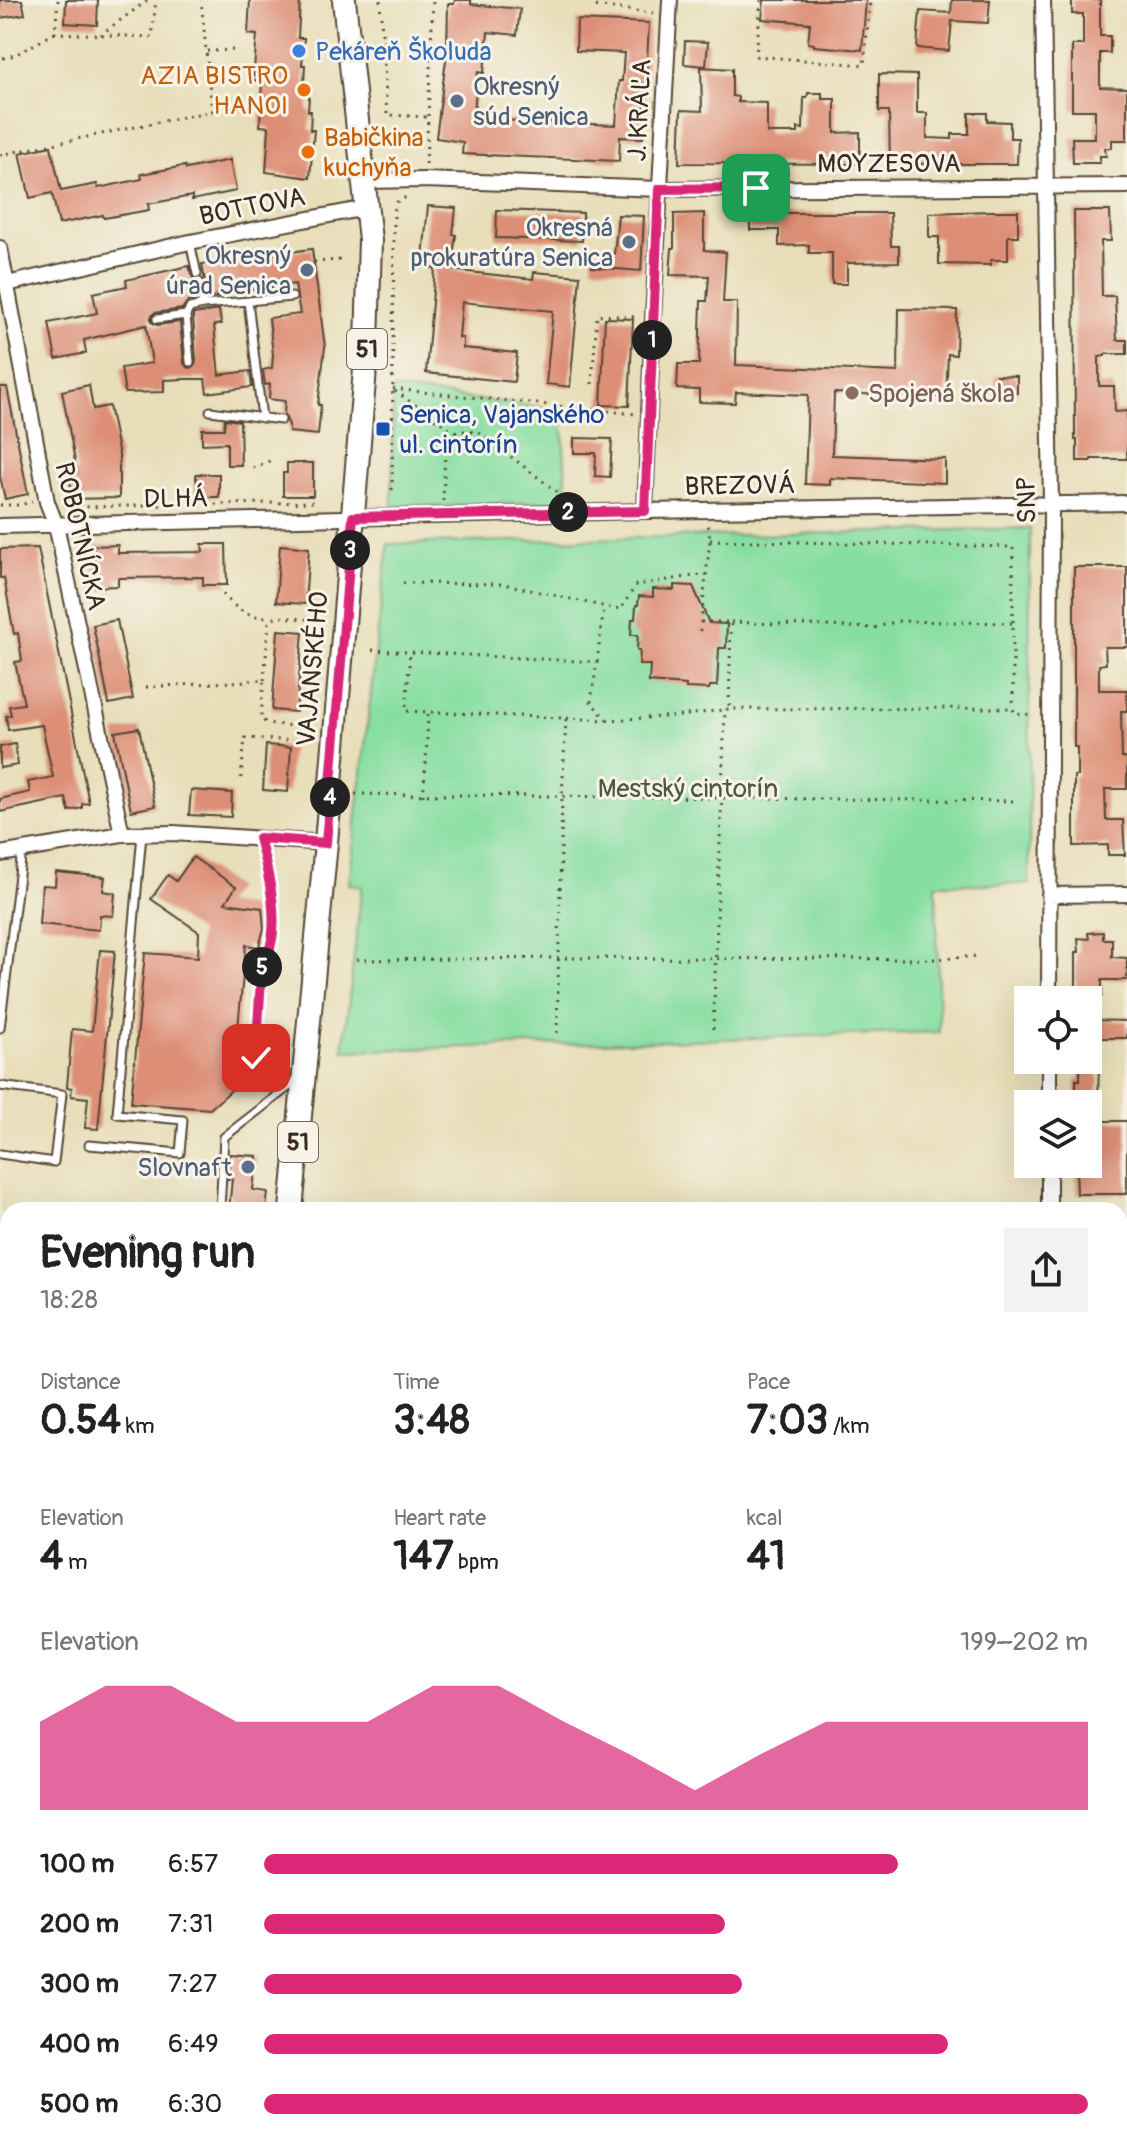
<!DOCTYPE html>
<meta charset="utf-8">
<style>
:root{--surface:#fff;--page:#f2f2f2;--text:#222;--muted:#767676;--accent:#db2777}
body{margin:0;font-family:Pangolin,sans-serif;background:var(--page);color:var(--text);height:100vh;display:flex;flex-direction:column;font-size:30px;white-space:nowrap}
*{box-sizing:border-box;margin:0}
p{font-size:26px;color:var(--muted)}
.icon{flex:none;width:44px;height:44px;fill:none;stroke:currentColor;stroke-width:2;stroke-linecap:round;stroke-linejoin:round}
.map{position:relative;flex:1;overflow:hidden}
.side{position:absolute;left:0px;top:1202px;width:1128px;height:950px;display:flex;flex-direction:column;background:var(--surface);border-radius:24px 24px 0 0;box-shadow:0 8px 32px #0002}
.side>*{flex:none}
.tools{position:absolute;left:1014px;top:986px;display:grid;gap:16px}
.tools a{display:grid;place-items:center;width:88px;height:88px;border-radius:0px;background:var(--surface);box-shadow:0 8px 32px #0002;font-size:40px}
.pin{position:absolute;display:grid;place-items:center;width:68px;height:68px;color:#fff;margin:-34px;border-radius:16px;box-shadow:0 4px 12px #0006}
.km{position:absolute;width:40px;height:40px;margin:-20px;border-radius:50%;background:#222;color:#fff;font-size:22px;line-height:40px;text-align:center}
.round{display:grid;place-items:center;flex:none;width:84px;height:84px;border-radius:0px;background:var(--page)}
.head{display:flex;align-items:center;justify-content:space-between;height:136px;padding:0 40px}
h1{font-size:44px;font-weight:700;line-height:60px}
.metrics{display:grid;grid-template-columns:repeat(3,1fr);gap:12px;height:136px;padding:8px 40px}
.metrics div{display:grid;align-content:center}
.metrics b{font-size:40px;font-weight:700}
.metrics small{font-size:22px;font-weight:400}
.metrics p{font-size:22px}
.chart{height:224px;padding:16px 40px}
.chart p{display:flex;justify-content:space-between}
.chart svg{width:100%;height:144px;margin-top:8px;fill:var(--accent);opacity:.7}
ul{padding:0 40px;list-style:none;font-size:26px}
li{display:grid;grid-template-columns:128px 96px 1fr;align-items:center;height:60px}
li i{height:20px;border-radius:10px;background:var(--accent)}
.map>svg:first-child{display:block}
.green{fill:#87dea2;stroke:#618460;stroke-width:2}
.building{fill:#dd8e76}
.lines{fill:none;stroke-linecap:round;stroke-linejoin:round}
.lane-casing{stroke:#554535;stroke-width:11}
.street-casing{stroke:#554535;stroke-width:18}
.primary-casing{stroke:#554535;stroke-width:26}
.path{stroke:#554535;stroke-width:3;stroke-dasharray:2 6;stroke-linecap:butt}
.lane{stroke:#fff;stroke-width:7}
.street{stroke:#fff;stroke-width:14}
.primary{stroke:#fff;stroke-width:22}
.route-casing{stroke:#fff;stroke-width:16}
.route{stroke:#db2777;stroke-width:10}
.shop-dot{fill:#3f7fe0;stroke:#f7f3e8;stroke-width:3}
.food-dot{fill:#e8710a;stroke:#f7f3e8;stroke-width:3}
.service-dot{fill:#5c6f8a;stroke:#f7f3e8;stroke-width:3}
.education-dot{fill:#8d6e63;stroke:#f7f3e8;stroke-width:3}
.transit-dot{fill:#1a4fb4;stroke:#f7f3e8;stroke-width:3}
.labels{text-anchor:middle;stroke-width:6;stroke-linejoin:round;paint-order:stroke}
.shield{fill:#f7f3e8;stroke:#73665b;stroke-width:2}
.shield-label{font-size:24px;font-weight:bold;fill:#3b2a1e}
.shop-label{font-size:26px;fill:#366cbe;stroke:#f7f3e8;text-anchor:start}
.food-label{font-size:26px;fill:#c56008;stroke:#f7f3e8;text-anchor:end}
.service-label{font-size:26px;fill:#4e5e75;stroke:#f7f3e8;text-anchor:end}
.street-label{font-size:26px;fill:#3b2a1e;stroke:#f7f3e8}
.education-label{font-size:26px;fill:#785e54;stroke:#f7f3e8;text-anchor:start}
.transit-label{font-size:26px;fill:#164399;stroke:#f7f3e8;text-anchor:start}
.park-label{font-size:26px;fill:#4e573f;stroke:#f7f3e8}
</style>
<div class="map">
<svg width="1127" height="2151" viewBox="0 0 1127 2151">
<rect width="100%" height="100%" fill="#f7f3e8"/>
<filter id="ink" filterUnits="userSpaceOnUse"><feTurbulence type="fractalNoise" baseFrequency=".0125" numOctaves="2"/><feDisplacementMap in="SourceGraphic" scale="16" xChannelSelector="R" yChannelSelector="G"/><feConvolveMatrix kernelMatrix="1 2 1 2 8 2 1 2 1" color-interpolation-filters="sRGB"/></filter>
<filter id="wash" filterUnits="userSpaceOnUse"><feTurbulence type="fractalNoise" baseFrequency=".006" numOctaves="4" result="noise"/><feDisplacementMap in="SourceGraphic" scale="32" xChannelSelector="R" yChannelSelector="G"/><feGaussianBlur stdDeviation="1.8" result="paint"/><feColorMatrix in="noise" values="0 0 0 0 0 0 0 0 0 0 0 0 0 0 0 0 0 1.4 0 .05"/><feComposite in="paint" operator="in"/></filter>
<g filter="url(#wash)">
<rect width="100%" height="100%" fill="#e8deb9"/>
<path class="green" d="M393,389L562,410L567,501L443,506H392Z
M1030,528L1029,884H936L939,1032L343,1051L362,886L349,884L388,544Z"/>
<g id="blocks">
<path class="building" d="M0,0H22L25,14L0,18Z
M66,0H98L97,25L65,23Z
M250,0H300L298,38H304L302,65H305L304,84H310L308,111H311L310,130H314L310,178L266,172L269,127L260,126L262,81L253,80L257,35L248,34Z
M455,0H471V4L520,9L517,35L488,32L484,73L478,72L473,119L616,125L619,81H622L624,53L576,51L577,20L649,23L643,138L620,137L619,161L462,154L463,142L436,138L447,52L448,4H454Z
M764,0H866L862,50L814,46V44L808,43L810,23L762,19Z
M952,0H990L988,23L952,21L949,51L917,48L920,11L951,13Z
M1072,0H1100V36H1110V53H1100V87L1127,88V140H1112V148H1105L1106,156H1100V163H1073L1072,138H1095V110H1072V45H1083V14H1072Z
M685,41L708,42L706,66L684,64Z
M701,67L732,69V96L738,97V102L767,103V133H798V128L803,129L804,98H807L808,93H822V99H835V133L860,132V164L679,163L681,110L702,111Z
M879,74L917,75V113H927V138L952,139V134H969V113H987V121L1010,122V138H1018L1017,164H890L889,111H879Z
M51,146L61,191L97,184L98,188L142,179L141,174L185,166L186,169L230,160L236,191L192,200V196L148,204L149,210L104,218L103,215L59,224L52,193L30,198L20,153Z
M428,206L456,208L453,234L456,235L451,270L533,279L534,272L580,276L570,387L546,384L553,311L462,302L459,338H463V348L517,353L514,382L426,373L435,268L422,267Z
M497,210L583,213L582,241L496,238Z
M992,211H1018V236H1008V260H991V265L939,264V237H929V213Z
M1074,211H1110L1111,241H1101L1102,296H1115L1117,340H1127V354H1105V356L1099,357V386H1114L1115,412L1127,411V459H1091V461H1077V440H1075Z
M704,213V250L726,252L723,302H737L736,365L898,372L899,309L957,310L956,355L948,354L946,397L834,393L832,455L945,459V483L830,478V485L805,484L808,395L736,392L735,403L699,402V390L677,389L678,364H699L701,301H707L709,276L670,275L672,248H674V214Z
M750,213H890L891,246H899V262L847,263V284H832V253H809V245L779,246V230H750Z
M618,215L644,216L641,271L592,267V253L614,254Z
M312,249L325,347L318,405H321L318,435L289,432V425L284,414L285,401L269,399L270,384L265,385L263,370L272,368L273,355L269,318L300,314L295,284L216,294L217,297L208,298L202,264Z
M189,266L193,279L196,300L187,302L182,309L154,313L151,317V322L157,325L180,322L184,363L187,367L191,368L195,365L196,361L193,316L194,314L219,310L221,324L214,325L219,375L250,371L252,387L207,393L205,379H185L164,380V392L125,393L121,368L152,363L146,325L84,340L86,353L56,359L49,323L97,313L93,293L127,286L126,280Z
M605,318L633,319L629,406L601,405Z
M996,375L1017,376V393L995,392Z
M89,385L93,409L109,406L119,455V498L71,499L70,473L77,472L62,391Z
M0,387H7L28,494L5,499L0,476Z
M225,419L240,421L241,465H227V443L202,444V429H224Z
M574,438L612,439L610,477L595,476L596,453H574Z
M287,463H313V496H283V473H287Z
M196,474H219V497H197Z
M202,544H226L227,585H203V577L118,578V586L94,587L93,546L118,545V553L203,552Z
M280,545L309,548L305,604L276,602Z
M38,548L89,803L82,804V808L69,811L66,798L0,812V799L30,792L28,782L53,777L42,725L8,730L6,716L11,715L9,706L24,704L15,662L22,661L18,633L14,634L4,578H0V549Z
M1074,567H1127V647H1105L1106,664L1099,665V690H1127V711H1121L1122,758H1127V789H1105L1106,820H1123L1125,855H1108V845L1074,846V776H1077V747H1074Z
M674,585L693,586L709,623L727,624L726,648H719L717,686H710L709,689L686,688V685L649,682L650,665H639L640,650H637L638,635H631L632,619H635L636,605H638L639,596L653,597V589L674,590Z
M117,620L133,699L109,704L93,625Z
M278,630L303,632L296,712L272,710Z
M139,728L155,806L131,811L115,732Z
M15,744L18,765L0,768V747Z
M266,745L291,747L288,792L263,790Z
M191,790L232,793L231,817L189,815Z
M193,857L236,887L225,903L262,908L264,928L259,947L246,945L237,1038L250,1039L244,1079L210,1109L131,1103L145,953L198,957L199,932L151,899L168,875L176,881Z
M56,872L105,877L103,891L115,893L113,916L100,915L99,930L39,924L42,885L55,886Z
M1103,932V939H1112V957L1127,958V980H1102V996L1076,997V952H1079L1078,938L1089,939L1088,933Z
M100,950L115,951L98,1129L85,1128L88,1098L71,1096L72,1088L67,1087L72,1029L92,1031Z
M1088,1020L1127,1021V1038H1088Z
M1080,1060H1099L1098,1101H1076V1080H1080Z
M1088,1121H1127V1194H1077L1076,1168H1088Z
M230,1154L257,1156L253,1190L268,1192L266,1210H229L232,1179H228Z"/>
</g>
</g>
<g filter="url(#ink)">
<use href="#blocks" fill-opacity="0" stroke="#554535" stroke-width="2"/>
<g class="lines">
<g class="lane-casing">
<path id="lane" d="M190,242L197,274
M199,282L203,305L292,297
M248,301L262,418
M186,315L190,362
M157,319L186,315L190,308L203,305
M210,411L281,420
M0,1028L22,851
M256,1058L262,963C285,934 268,873 259,840
M0,1086L62,1094L54,1162L0,1154
M89,1145L180,1153L183,1120L117,1114L142,834
M220,1210L224,1137L300,1078"/>
</g>
<g class="street-casing">
<path id="street" d="M1043,0L1051,504L1049,1000
M363,181L425,180L659,189L1127,186
M0,248L47,502L56,525L122,834
M7,284L190,242L366,208
M645,511L653,318L670,0
M0,526L645,511L1127,503
M0,854L122,834L173,833L326,843
M1049,895L1127,894
M1049,1104V1060
M1049,1210V1164
M0,1293L8,1294
M1120,1295H1127
M0,1469L8,1470
M1120,1574H1127
M1120,1746H1127
M0,1847L8,1777
M1120,1912H1127
M1120,2078H1127
M0,2085L8,2084
M1055,2144V2151"/>
</g>
<g class="primary-casing">
<path id="primary" d="M291,1210L326,843L367,345L370,240L344,0
M295,2144V2151"/>
</g>
<path class="path" d="M58,0L55,33L152,37L156,0
M380,0L387,115L428,117
M594,0V6L653,13
M761,0L756,56L864,65L870,0
M100,35L148,0
M207,51L235,50
M3,58L15,55L55,33
M0,155L212,111L201,0
M426,164L433,0
M314,262L340,260
M592,384L597,315L637,317
M393,389L636,414
M395,391L454,432
M253,468L274,459
M392,490L394,211L397,202L406,197
M443,501L445,452L454,432L466,431L480,433L565,498
M63,504L77,507L318,502
M0,505H21L32,501
M710,540L1013,547V708
M403,583L504,584L620,610L636,585L706,574
M223,594C239,612 247,617 271,617
M701,622H731L729,708
M731,622L874,628L898,621L1013,623
M700,631L710,540L708,523
M372,650L597,662L591,702L607,720L406,711L410,652
M597,662L604,607
M264,680L269,623L272,619L277,617L311,619
M146,687L264,680L261,718L266,723L302,727
M607,720L680,716L729,709L1013,708L1014,713L1032,715
M241,778L245,738L301,741
M355,794L1017,801
M423,796L426,763L428,712
M357,960L559,958L937,959L979,956
M713,1029L725,709
M557,1033L562,797L566,718
M140,2144L141,2151
M375,2144L376,2151"/>
<use href="#lane" class="lane"/>
<use href="#street" class="street"/>
<use href="#primary" class="primary"/>
</g>
</g>
<g class="lines" filter="url(#ink)">
<g class="route-casing">
<path id="route" d="M256,1058L262,963C285,935 268,871 259,838L326,843L353,517L645,511L659,189L756,188"/>
</g>
<use href="#route" class="route"/>
</g>
<circle class="shop-dot" cx="299" cy="51" r="8"/>
<g class="food-dot">
<circle cx="304" cy="90" r="8"/>
<circle cx="308" cy="152" r="8"/>
</g>
<g class="service-dot">
<circle cx="457" cy="101" r="8"/>
<circle cx="629" cy="242" r="8"/>
<circle cx="307" cy="270" r="8"/>
<circle cx="248" cy="1167" r="8"/>
</g>
<circle class="education-dot" cx="852" cy="393" r="8"/>
<rect class="transit-dot" x="375" y="421" width="16" height="16" rx="4"/>
<g class="labels">
<g class="shield">
<rect x="347" y="329" width="40" height="40" rx="6"/>
<rect x="278" y="1122" width="40" height="40" rx="6"/>
</g>
<g class="shield-label">
<text x="367" y="357">51</text>
<text x="298" y="1150">51</text>
</g>
<g class="shop-label">
<text x="315" y="60">Pekáreň Školuda</text>
</g>
<g class="food-label">
<text x="288" y="84">AZIA BISTRO<tspan x="288" dy="30">HANOI</tspan></text>
<text x="324" y="146" text-anchor="start">Babičkina<tspan x="324" dy="30">kuchyňa</tspan></text>
</g>
<g class="service-label">
<text x="473" y="95" text-anchor="start">Okresný<tspan x="473" dy="30">súd Senica</tspan></text>
<text x="613" y="236">Okresná<tspan x="613" dy="30">prokuratúra Senica</tspan></text>
<text x="291" y="264">Okresný<tspan x="291" dy="30">úrad Senica</tspan></text>
<text x="232" y="1176">Slovnaft</text>
</g>
<g class="street-label">
<text transform="translate(639 110) rotate(-87)" y="9">J. KRÁĽA</text>
<text x="889" y="172">MOYZESOVA</text>
<text transform="translate(252 206) rotate(-11)" y="9">BOTTOVA</text>
<text transform="translate(740 485) rotate(-1)" y="9">BREZOVÁ</text>
<text transform="translate(176 498) rotate(-1)" y="9">DLHÁ</text>
<text transform="translate(1026 500) rotate(-91)" y="9">SNP</text>
<text transform="translate(81 536) rotate(77)" y="9">ROBOTNÍCKA</text>
<text transform="translate(312 669) rotate(-85)" y="9">VAJANSKÉHO</text>
</g>
<g class="education-label">
<text x="868" y="402">Spojená škola</text>
</g>
<g class="transit-label">
<text x="399" y="423">Senica, Vajanského<tspan x="399" dy="30">ul. cintorín</tspan></text>
</g>
<g class="park-label">
<text x="688" y="797">Mestský cintorín</text>
</g>
</g>
</svg>
<div class="tools">
<a><svg class="icon" aria-label="locate" viewBox="0 0 24 24"><circle cx="12" cy="12" r="6"/><path d="M12 2v4M12 18v4M2 12h4M18 12h4"/></svg></a>
<a><svg class="icon" aria-label="layers" viewBox="0 0 24 24"><path d="M12 4l9 5-9 5-9-5zM3 14l9 5 9-5"/></svg></a>
</div>
<div class="pin" style="left:756px;top:188px;background:#1e9e55"><svg class="icon" aria-label="arrive" viewBox="0 0 24 24"><path d="M6 21V4h12l-3 4 3 4H6"/></svg></div>
<div class="pin" style="left:256px;top:1058px;background:#d93025"><svg class="icon" aria-label="check" viewBox="0 0 24 24"><path d="M5 12l5 5 9-10"/></svg></div>
<b class="km" style="left:652px;top:340px">1</b>
<b class="km" style="left:568px;top:512px">2</b>
<b class="km" style="left:350px;top:550px">3</b>
<b class="km" style="left:330px;top:797px">4</b>
<b class="km" style="left:262px;top:967px">5</b>
<section class="side">
<div class="head"><div><h1>Evening run</h1><p>18:28</p></div><a class="round"><svg class="icon" aria-label="share" viewBox="0 0 24 24"><path d="M12 15V3M7 8l5-5 5 5M5 13v7h14v-7"/></svg></a></div>
<div class="metrics">
<div><p>Distance</p><b>0.54<small> km</small></b></div>
<div><p>Time</p><b>3:48</b></div>
<div><p>Pace</p><b>7:03<small> /km</small></b></div>
</div>
<div class="metrics">
<div><p>Elevation</p><b>4<small> m</small></b></div>
<div><p>Heart rate</p><b>147<small> bpm</small></b></div>
<div><p>kcal</p><b>41</b></div>
</div>
<div class="chart"><p><span>Elevation</span>199–202 m</p>
<svg viewBox="0 0 160 44" preserveAspectRatio="none"><path d="M0 44V17L10 6L20 6L30 17L40 17L50 17L60 6L70 6L80 17L90 27L100 38L110 27L120 17L130 17L140 17L150 17L160 17V44z"/></svg>
</div>
<ul>
<li><b>100 m</b>6:57<i style="width:77%"></i></li>
<li><b>200 m</b>7:31<i style="width:56%"></i></li>
<li><b>300 m</b>7:27<i style="width:58%"></i></li>
<li><b>400 m</b>6:49<i style="width:83%"></i></li>
<li><b>500 m</b>6:30<i style="width:100%"></i></li>
</ul>
</section>
</div>
